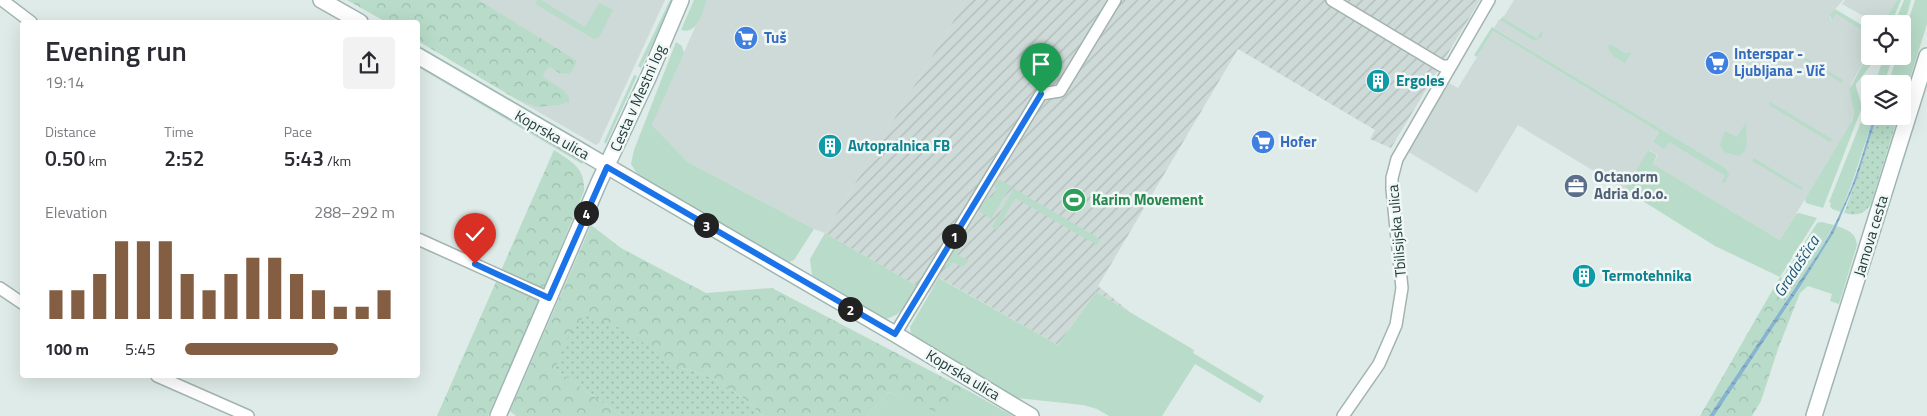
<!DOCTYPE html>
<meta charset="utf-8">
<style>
:root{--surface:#fff;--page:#f2f2f3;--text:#2b2b33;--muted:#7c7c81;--accent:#845e43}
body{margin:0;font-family:"Titillium Web",sans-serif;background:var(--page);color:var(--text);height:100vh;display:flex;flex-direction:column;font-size:19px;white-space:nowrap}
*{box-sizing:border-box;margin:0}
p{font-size:16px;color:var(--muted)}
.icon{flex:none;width:28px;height:28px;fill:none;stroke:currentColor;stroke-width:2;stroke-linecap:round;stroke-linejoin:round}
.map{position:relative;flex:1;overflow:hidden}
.panel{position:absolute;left:20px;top:20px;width:400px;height:358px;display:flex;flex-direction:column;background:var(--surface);border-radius:5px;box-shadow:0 5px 20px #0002}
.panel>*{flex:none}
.buttons{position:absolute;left:1861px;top:15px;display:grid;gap:10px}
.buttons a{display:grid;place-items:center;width:50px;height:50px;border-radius:5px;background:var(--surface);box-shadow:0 5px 20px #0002;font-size:25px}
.pin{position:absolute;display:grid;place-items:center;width:42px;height:42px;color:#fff;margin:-51px -21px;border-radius:50% 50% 50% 0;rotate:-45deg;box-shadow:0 0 5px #0007}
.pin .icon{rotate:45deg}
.km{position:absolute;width:25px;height:25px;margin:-12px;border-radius:50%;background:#222;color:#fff;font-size:14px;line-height:25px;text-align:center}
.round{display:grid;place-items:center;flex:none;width:52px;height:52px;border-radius:5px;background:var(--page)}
.summary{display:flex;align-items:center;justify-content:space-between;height:85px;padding:0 25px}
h1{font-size:28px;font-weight:600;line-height:38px}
.stats{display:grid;grid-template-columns:repeat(3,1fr);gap:8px;height:85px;padding:5px 25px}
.stats div{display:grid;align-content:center}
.stats b{font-size:21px;font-weight:600}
.stats small{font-size:14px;font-weight:400}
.stats p{font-size:14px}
.chart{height:140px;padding:10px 25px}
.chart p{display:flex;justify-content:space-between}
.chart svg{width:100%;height:90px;margin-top:5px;stroke:var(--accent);stroke-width:6}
ul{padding:0 25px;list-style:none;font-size:16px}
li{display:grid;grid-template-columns:80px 60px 1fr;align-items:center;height:38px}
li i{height:12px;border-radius:6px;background:var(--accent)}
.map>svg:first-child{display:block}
.built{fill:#cedad7}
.industrial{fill:url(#industrial-furrows)}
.grass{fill:#b8dcc9}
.forest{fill:url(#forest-crowns)}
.garden{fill:url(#garden-dots)}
.water{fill:url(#water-waves)}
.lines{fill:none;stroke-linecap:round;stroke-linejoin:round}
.street-casing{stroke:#a2b3b0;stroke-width:14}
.secondary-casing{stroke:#9eb6b3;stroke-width:18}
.street{stroke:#fff;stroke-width:11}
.secondary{stroke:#fff;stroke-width:15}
.route-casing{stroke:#fff;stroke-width:10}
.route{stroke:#1a73e8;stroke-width:6}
.labels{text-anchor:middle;stroke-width:5;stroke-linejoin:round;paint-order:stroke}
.shop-label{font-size:15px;font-weight:bold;fill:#366cbe;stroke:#f0f7f5;text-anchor:start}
.culture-label{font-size:15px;font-weight:bold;fill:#0d838f;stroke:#f0f7f5;text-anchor:start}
.street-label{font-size:15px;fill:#203b39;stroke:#f0f7f5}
.service-label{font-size:15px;font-weight:bold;fill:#4e5e75;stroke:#f0f7f5;text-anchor:start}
.leisure-label{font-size:15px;font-weight:bold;fill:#27864d;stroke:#f0f7f5;text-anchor:start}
.water-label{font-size:16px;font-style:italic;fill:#1b5476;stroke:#f0f7f5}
</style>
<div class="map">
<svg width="1927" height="416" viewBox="0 0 1927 416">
<defs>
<pattern id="industrial-furrows" width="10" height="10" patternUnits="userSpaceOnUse" patternTransform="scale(1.25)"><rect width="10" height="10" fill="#cedad7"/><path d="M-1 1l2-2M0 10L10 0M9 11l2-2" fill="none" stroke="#b1bcb9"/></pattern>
<pattern id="forest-crowns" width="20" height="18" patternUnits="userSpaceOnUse" patternTransform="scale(1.25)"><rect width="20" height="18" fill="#b8dcc9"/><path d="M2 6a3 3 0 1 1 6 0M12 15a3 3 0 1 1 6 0" fill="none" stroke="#9ebead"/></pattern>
<pattern id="garden-dots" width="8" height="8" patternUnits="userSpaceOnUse" patternTransform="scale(1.25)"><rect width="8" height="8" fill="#b8dcc9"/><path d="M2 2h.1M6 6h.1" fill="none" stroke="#9ebead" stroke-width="1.8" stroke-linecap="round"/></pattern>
<pattern id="water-waves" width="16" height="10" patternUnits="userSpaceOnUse" patternTransform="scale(1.25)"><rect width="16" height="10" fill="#87b5d0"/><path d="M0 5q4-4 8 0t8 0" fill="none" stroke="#6e94aa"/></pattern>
</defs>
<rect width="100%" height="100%" fill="#dfebe8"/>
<path class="built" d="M479,0H665L599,143L596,145L516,99L555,48Z
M707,0H966L825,233L814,229L688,162L652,125Z
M1514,0H1843L1830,15V18L1832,21L1836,14L1866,32L1870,35V51L1851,84L1850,95L1854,106L1853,116L1850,125L1780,240L1653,164L1658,155L1649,150L1625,190L1518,125L1477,193L1407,151L1449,83L1458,88L1493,31L1659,132L1653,142L1664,148L1668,141L1725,176L1728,171L1727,169L1494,28L1499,19L1534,41L1541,38V31L1537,38L1503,18Z
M1845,0H1897L1889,13L1878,24L1842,4Z"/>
<path class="industrial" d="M966,0H1480L1391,148L1370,139L1375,130L1238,49L1098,286L1130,312L1096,292L1058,345L940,278L929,293L825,233Z"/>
<path class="grass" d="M536,0H541L585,27L599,3L613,10L599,37L594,39L537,5Z
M670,0H674L641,68L638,66Z
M694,0H707C702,12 698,35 681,30Z
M1897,0H1901L1891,24H1878L1889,13Z
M1904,0H1911L1903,28L1902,24H1894Z
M1915,0H1927V24L1904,97H1903L1902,84H1888L1897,56H1902L1903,38Z
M1835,9L1870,30V35L1836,14L1832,21L1830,15Z
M1504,15L1503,18L1537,38L1541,31L1543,33L1541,38L1534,41L1500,20Z
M1492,27L1727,169L1729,175L1725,182L1721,183L1725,176L1669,142L1664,149L1653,142L1659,132L1493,31L1477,57L1474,55Z
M676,42L682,46L684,53L652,125L688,162L814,229L794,260L789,262L782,260L660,190L638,175L631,164L634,150Z
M1610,44L1626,54L1628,52L1631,53L1625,63L1613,56L1608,48Z
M418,45L591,146L590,149L418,49Z
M1870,51V56H1878L1856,84C1856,93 1863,101 1861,110L1823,208L1806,203L1805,199L1852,121C1857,106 1849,101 1850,88Z
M1799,54L1843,80L1842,83L1798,56Z
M1884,56H1893L1884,84H1875Z
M418,63L580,159L583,162L582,164L418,67Z
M634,75L637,76L606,144L604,142Z
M1870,99V116H1874L1853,180L1841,212L1832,209L1830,206L1831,203L1829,202Z
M1770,102L1832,139L1830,142L1769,105Z
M1747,121C1743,134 1753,148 1739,156L1724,152L1720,145L1725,131L1737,137Z
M1648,150L1657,155L1653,164L1780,240L1796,214L1799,213L1817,218L1780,277L1715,246L1625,190Z
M1754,158L1803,188L1801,190L1752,161Z
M998,179L1011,186L991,219L979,211L987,196L991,198L997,189L993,186Z
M1014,188L1018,191L1100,239L1097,245L1015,198L997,230L992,227Z
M1821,222L1834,225L1819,252L1796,286L1794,283L1782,278L1817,223Z
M1837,226C1848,230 1856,233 1857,245L1839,304L1830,301L1832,294L1808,286L1800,293L1798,290Z
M971,230L957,254L969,261L962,267L953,262L948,268L945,266C951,257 961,232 971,230Z
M825,233L917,286C908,302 904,315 885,319L812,275L810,259Z
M939,278L1058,345L1096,292L1194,350L1193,353L1264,396L1260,403L1195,364L1162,416H1109L1097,409L1083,405L1017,398L918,341L911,333L910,327Z
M967,390L1013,416H867L889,392L939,412Z"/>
<path class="forest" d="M347,0H479L577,61L570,74L559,73L550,67L545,71L543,77L563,90L569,97V102L559,105L537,107L516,99L418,41V22H386Z
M554,150C572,162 585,167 584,191L535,310L488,416H437Z
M591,225L621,248L706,293L772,288L967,390L939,413L889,392L867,416H763L746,400L715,379L694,371L676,367L664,360L555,369L622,416H516L510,411Z
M1780,277L1794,283L1796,286L1709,416H1700Z
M1798,290L1800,293L1778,349L1761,401L1752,416H1714Z"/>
<path class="garden" d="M1877,116H1898L1871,204C1864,215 1855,216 1844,213L1856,181Z
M585,315L626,330L676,367L694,371L715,379L746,400L763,416H622L555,369L564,343Z"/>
<path class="water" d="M1874,116H1877L1856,181L1834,232L1798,290L1714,416H1709L1819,252C1827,239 1835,225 1841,211C1856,181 1864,148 1874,116Z"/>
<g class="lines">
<g class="street-casing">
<path id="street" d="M2,0L31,22
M1332,0L1442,66H1449
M418,239L549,298
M0,288L22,303
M895,334L1041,94L1060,91L1115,0
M157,376L248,416
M1343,416L1379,364L1396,325L1402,288L1392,189V178L1397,159L1489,0"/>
</g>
<g class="secondary-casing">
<path id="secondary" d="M321,0L360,22
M418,56L895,334L1031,416
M498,416L599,182L648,78L681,0
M1814,416L1927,56"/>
</g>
<use href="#street" class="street"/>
<use href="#secondary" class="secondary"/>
</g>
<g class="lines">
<g class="route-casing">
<path id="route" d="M475,264L549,298L607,167L895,334L1041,94"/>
</g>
<use href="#route" class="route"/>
</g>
<defs>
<g id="supermarket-disc" transform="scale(1.25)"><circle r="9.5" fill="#3f7fe0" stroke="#f0f7f5"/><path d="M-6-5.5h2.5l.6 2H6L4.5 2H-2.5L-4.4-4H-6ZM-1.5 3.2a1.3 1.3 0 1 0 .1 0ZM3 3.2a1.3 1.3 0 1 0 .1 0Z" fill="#fff"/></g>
<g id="building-disc" transform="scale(1.25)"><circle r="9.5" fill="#0f9aa8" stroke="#f0f7f5"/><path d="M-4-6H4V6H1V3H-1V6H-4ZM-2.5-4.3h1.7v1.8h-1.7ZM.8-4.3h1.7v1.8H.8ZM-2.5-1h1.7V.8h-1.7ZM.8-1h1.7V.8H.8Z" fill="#fff"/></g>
<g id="office-disc" transform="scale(1.25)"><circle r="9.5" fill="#5c6f8a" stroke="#f0f7f5"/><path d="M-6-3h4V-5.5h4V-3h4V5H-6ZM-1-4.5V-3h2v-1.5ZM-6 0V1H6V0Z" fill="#fff"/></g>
<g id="stadium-disc" transform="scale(1.25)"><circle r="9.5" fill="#2e9e5b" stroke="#f0f7f5"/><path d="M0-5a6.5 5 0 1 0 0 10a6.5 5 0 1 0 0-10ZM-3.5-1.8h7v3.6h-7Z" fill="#fff"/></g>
</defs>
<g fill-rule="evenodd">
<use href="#supermarket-disc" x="746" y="38"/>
<use href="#supermarket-disc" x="1717" y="63"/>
<use href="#building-disc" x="1378" y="81"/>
<use href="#supermarket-disc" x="1263" y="142"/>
<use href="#building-disc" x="830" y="146"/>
<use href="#office-disc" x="1576" y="186"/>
<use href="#stadium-disc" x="1074" y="200"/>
<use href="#building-disc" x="1584" y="276"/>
</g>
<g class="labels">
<g class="shop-label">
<text x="764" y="43">Tuš</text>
<text x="1734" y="59">Interspar -<tspan x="1734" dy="17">Ljubljana - Vič</tspan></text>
<text x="1280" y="147">Hofer</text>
</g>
<g class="culture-label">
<text x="1396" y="86">Ergoles</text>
<text x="848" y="151">Avtopralnica FB</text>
<text x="1602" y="281">Termotehnika</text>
</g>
<g class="street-label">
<text transform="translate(638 98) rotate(-66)" y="5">Cesta v Mestni log</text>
<text transform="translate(552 135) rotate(30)" y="5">Koprska ulica</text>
<text transform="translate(1397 231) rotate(-95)" y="5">Tbilisijska ulica</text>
<text transform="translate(1871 236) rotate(-73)" y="5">Jamova cesta</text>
<text transform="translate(963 375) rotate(31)" y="5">Koprska ulica</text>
</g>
<g class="service-label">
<text x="1594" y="182">Octanorm<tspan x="1594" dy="17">Adria d.o.o.</tspan></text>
</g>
<g class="leisure-label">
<text x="1092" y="205">Karim Movement</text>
</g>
<g class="water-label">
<text transform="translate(1796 266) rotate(-57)" y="6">Gradaščica</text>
</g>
</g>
</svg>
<div class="buttons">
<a><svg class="icon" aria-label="locate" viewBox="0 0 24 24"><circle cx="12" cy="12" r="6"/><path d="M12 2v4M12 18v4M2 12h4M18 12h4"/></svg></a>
<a><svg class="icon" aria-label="layers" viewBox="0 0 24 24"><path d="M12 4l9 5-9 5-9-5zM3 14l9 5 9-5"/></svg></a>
</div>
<div class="pin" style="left:1041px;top:94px;background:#1e9e55"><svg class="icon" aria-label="arrive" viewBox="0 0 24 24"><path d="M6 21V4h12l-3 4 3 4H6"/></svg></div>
<div class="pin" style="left:475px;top:264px;background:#d93025"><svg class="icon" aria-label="check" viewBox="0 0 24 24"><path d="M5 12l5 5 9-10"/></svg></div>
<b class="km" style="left:954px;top:236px">1</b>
<b class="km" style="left:850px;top:309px">2</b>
<b class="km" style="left:706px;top:225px">3</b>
<b class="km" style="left:586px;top:213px">4</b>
<section class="panel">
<div class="summary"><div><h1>Evening run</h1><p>19:14</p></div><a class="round"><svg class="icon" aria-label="share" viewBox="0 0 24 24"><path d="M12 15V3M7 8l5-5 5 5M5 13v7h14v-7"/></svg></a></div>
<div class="stats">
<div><p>Distance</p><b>0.50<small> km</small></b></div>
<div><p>Time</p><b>2:52</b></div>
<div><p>Pace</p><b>5:43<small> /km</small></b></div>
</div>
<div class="chart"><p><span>Elevation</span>288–292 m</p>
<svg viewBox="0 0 160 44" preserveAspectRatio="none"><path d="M5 44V30M15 44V30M25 44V22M35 44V6M45 44V6M55 44V6M65 44V22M75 44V30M85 44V22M95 44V14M105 44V14M115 44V22M125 44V30M135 44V38M145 44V38M155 44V30"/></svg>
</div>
<ul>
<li><b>100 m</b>5:45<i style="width:73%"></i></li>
</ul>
</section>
</div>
